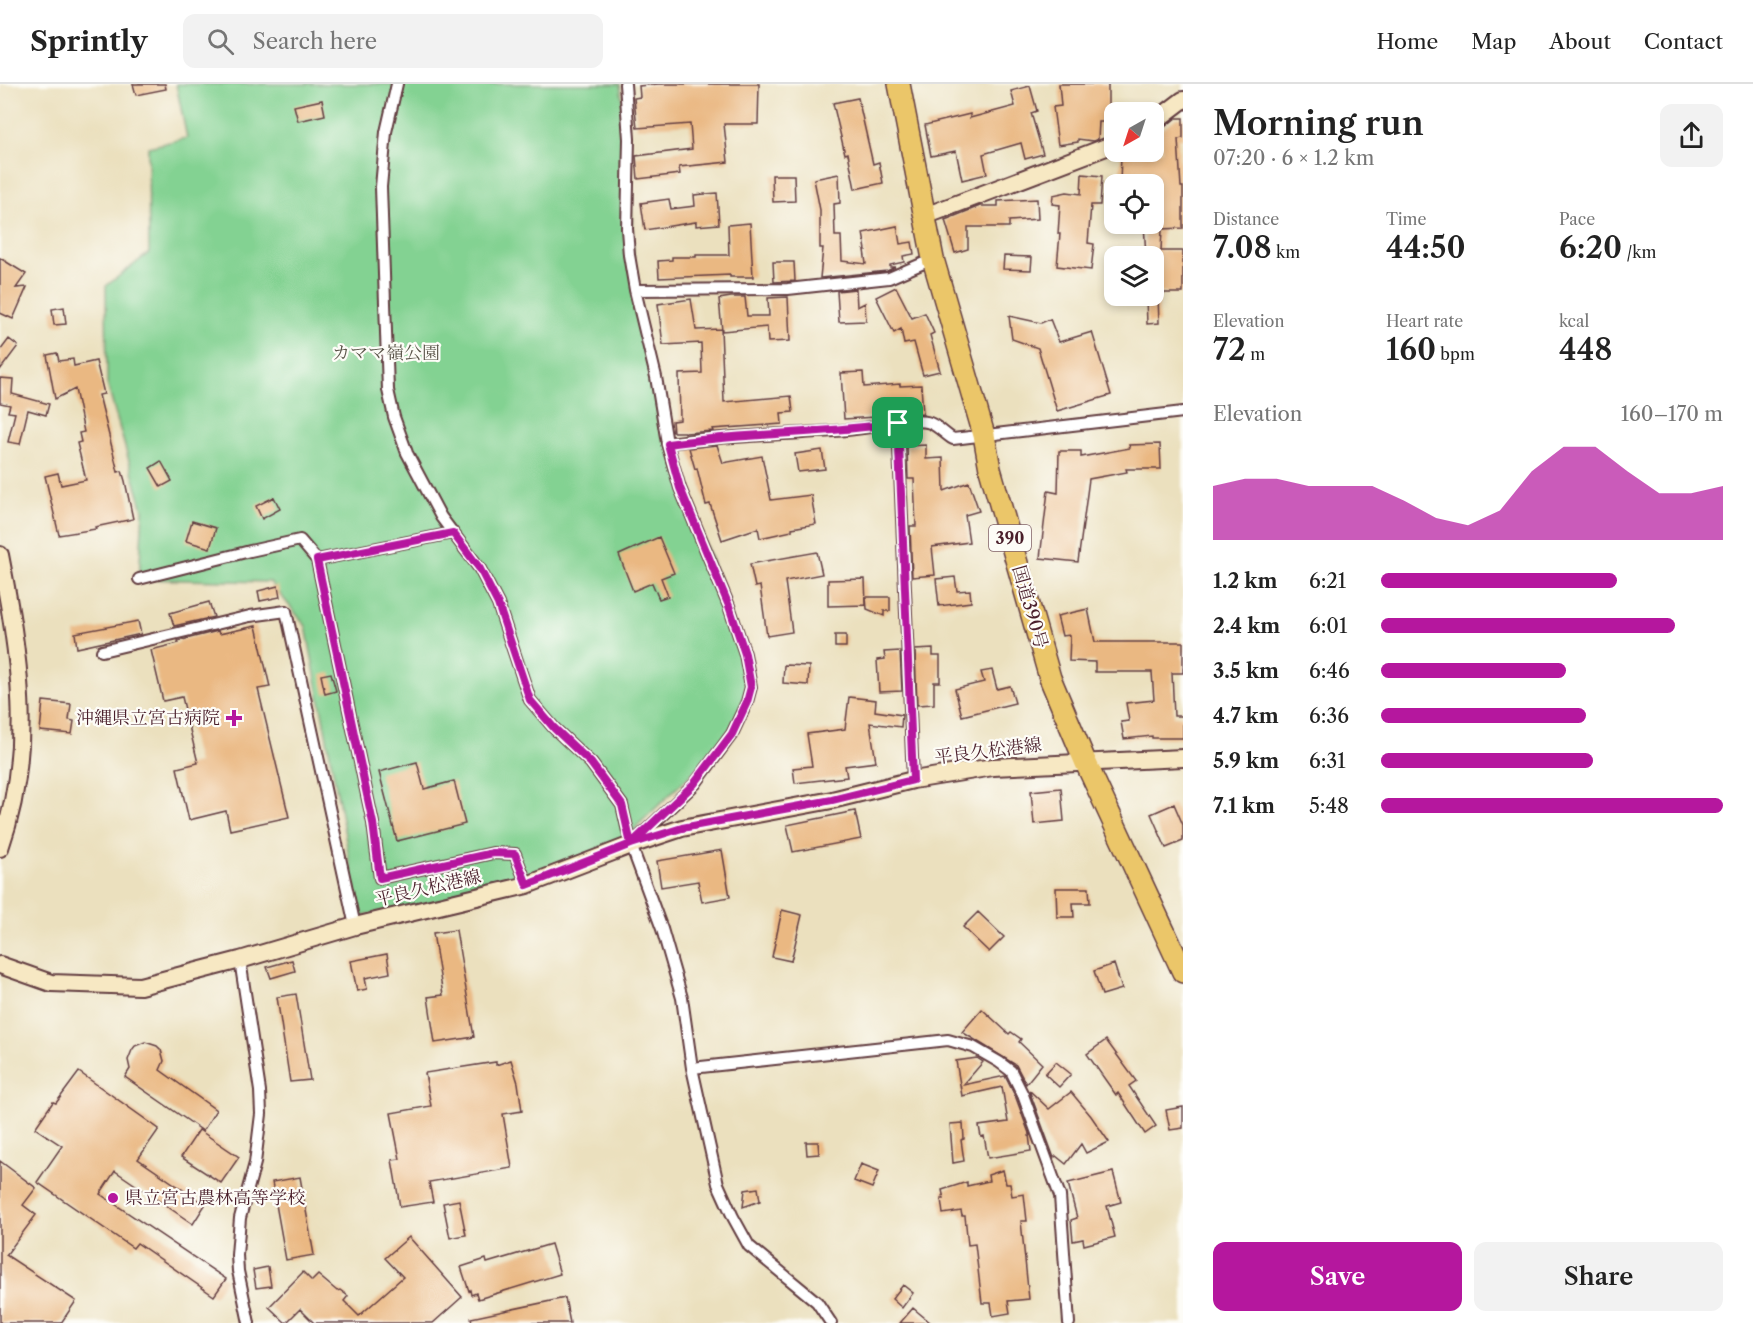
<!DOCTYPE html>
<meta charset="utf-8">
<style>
:root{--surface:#fff;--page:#f2f2f2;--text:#222;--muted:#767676;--line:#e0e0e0;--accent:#b5179e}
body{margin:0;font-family:"Libre Caslon Text","Noto Serif JP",serif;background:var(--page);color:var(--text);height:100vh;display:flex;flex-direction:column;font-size:22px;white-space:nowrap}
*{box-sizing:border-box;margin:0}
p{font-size:20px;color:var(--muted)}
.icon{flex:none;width:33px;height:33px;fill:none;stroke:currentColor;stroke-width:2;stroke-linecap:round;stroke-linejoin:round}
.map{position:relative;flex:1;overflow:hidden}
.panel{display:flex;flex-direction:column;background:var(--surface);width:570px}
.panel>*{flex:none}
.needle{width:39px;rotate:219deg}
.buttons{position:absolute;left:1104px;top:18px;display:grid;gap:12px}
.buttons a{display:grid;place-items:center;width:60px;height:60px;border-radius:12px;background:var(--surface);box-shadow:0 3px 9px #0003;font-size:30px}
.pin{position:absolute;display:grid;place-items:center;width:51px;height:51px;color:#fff;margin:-26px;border-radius:12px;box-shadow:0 3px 9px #0006}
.round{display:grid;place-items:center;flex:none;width:63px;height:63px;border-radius:12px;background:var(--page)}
.overview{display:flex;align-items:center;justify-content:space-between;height:102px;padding:0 30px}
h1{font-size:33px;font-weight:600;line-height:45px}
.figures{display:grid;grid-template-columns:repeat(3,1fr);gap:9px;height:102px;padding:6px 30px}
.figures div{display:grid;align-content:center}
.figures b{font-size:30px;font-weight:600}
.figures small{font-size:16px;font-weight:400}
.figures p{font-size:16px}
.chart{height:168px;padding:12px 30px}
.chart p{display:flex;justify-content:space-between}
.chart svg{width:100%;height:108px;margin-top:6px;fill:var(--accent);opacity:.7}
.cta{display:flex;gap:12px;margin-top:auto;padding:12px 30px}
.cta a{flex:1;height:69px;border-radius:12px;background:var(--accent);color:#fff;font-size:24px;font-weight:600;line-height:69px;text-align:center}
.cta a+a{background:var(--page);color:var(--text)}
ul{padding:0 30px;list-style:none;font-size:20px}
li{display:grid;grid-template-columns:96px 72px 1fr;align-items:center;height:45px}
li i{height:15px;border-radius:8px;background:var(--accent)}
header{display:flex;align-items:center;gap:36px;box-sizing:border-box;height:84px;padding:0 30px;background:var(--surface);border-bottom:2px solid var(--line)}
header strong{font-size:28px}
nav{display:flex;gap:33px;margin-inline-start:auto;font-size:21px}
.search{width:420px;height:54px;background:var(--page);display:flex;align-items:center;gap:15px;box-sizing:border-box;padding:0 21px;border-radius:12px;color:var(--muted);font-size:22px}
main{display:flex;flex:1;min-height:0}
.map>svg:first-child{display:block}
.green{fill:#83d292;stroke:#66785e;stroke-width:1.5}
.building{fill:#eab882}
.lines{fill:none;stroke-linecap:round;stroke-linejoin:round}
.street-casing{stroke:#623c41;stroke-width:14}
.secondary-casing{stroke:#623c41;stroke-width:20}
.highway-casing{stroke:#623c41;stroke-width:24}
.street{stroke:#fff;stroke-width:10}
.secondary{stroke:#f7e8c3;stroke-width:16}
.highway{stroke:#ebc669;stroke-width:21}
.route-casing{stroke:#fff;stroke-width:12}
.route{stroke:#b5179e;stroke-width:8}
.poi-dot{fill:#b5179e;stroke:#fdfcf7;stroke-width:2}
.labels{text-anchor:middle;stroke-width:4.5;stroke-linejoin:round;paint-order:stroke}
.shield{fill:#fdfcf7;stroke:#806168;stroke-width:1.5}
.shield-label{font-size:16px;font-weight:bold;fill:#4a1f2b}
.park-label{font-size:18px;fill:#5b554a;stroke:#fdfcf7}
.street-label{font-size:18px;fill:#4a1f2b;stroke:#fdfcf7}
.poi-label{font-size:18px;fill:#4a1f2b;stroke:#fdfcf7;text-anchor:end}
</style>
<header>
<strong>Sprintly</strong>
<div class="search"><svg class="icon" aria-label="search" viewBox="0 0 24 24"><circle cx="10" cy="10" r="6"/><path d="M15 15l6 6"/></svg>Search here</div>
<nav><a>Home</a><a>Map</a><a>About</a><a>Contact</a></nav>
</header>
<main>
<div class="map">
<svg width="1183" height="1239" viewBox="0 0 1183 1239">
<rect width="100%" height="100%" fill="#fdfcf7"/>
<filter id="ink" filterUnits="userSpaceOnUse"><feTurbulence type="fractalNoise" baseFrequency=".0167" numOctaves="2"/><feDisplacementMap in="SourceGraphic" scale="12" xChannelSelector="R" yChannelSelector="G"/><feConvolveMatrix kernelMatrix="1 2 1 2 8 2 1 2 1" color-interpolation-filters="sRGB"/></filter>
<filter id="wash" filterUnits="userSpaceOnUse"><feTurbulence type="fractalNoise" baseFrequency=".008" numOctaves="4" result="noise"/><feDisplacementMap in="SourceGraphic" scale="24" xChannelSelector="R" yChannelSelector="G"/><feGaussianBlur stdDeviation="1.35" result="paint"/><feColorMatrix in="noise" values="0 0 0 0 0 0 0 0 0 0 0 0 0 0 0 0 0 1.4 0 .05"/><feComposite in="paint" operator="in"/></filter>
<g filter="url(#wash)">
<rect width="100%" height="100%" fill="#ebe0be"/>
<path class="green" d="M176,0H620L629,70L635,206L667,359L720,499L751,603L728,655L636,743L639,758L527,801L360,832L306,542L270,498L139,495L143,426L107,300L106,202L149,169L148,63L187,54Z"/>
<g id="blocks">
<path class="building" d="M133,0H165L166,5L136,11Z
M658,0H759L758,40H724L728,78L679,83L680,90L638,95L636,72L692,65L690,40L637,44L634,14L640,13L639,2Z
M1059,0H1108V38H1099L1098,55L1093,57L1078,55V58L1058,61L1053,23L1061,22Z
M1030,2L1037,27L1031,29L1043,70L1025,75L1021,59L983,70L987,90L962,96L956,67L931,72L925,41L970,30V34L1015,22L1011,7Z
M858,14L873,80L879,78L883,99L855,105L848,69L845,70L833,19Z
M322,16L325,31L298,37L294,22Z
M1176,34H1183V54L1178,55L1181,103H1183V144L1162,145L1161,167H1183V209H1154V172H1146L1144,140H1154V100H1120L1121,70L1162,67L1161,46Z
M839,90L840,119L834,120L835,152H841L842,177L866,180L864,166H866L863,149L897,142L900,160L912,158L914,170L903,172L904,178L890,181V183H895L887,187L820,194L823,164H820V126L814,95Z
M1082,90L1102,92L1100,121H1091L1088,159L1094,160L1091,186L1057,182L1060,150H1058L1060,121L1052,120L1053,111L1067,108L1081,110Z
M772,91H794L795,117L773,118Z
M717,109L719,140L696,142V138L645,146L641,119L669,115L671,125L695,122L694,111Z
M1037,115L1038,135L1009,137V143H968V165L955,169L945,136L980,122H998V117Z
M750,139L753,193H730V191L659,194L658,177L672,176V173H696V171H729L728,141Z
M1004,172L1032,173L1031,186L1003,185Z
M0,174L26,190L16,204L27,203L13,235L0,229Z
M773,178H794L795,197L774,198Z
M896,203L912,234L925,229L934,249L930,251L940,287L923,291L914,258L904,260L901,245L894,249L876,213Z
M856,205L857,223L865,219L866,237L839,238L837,207Z
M1146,212H1158L1159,239L1147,240Z
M731,213H745L747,232H769L768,214L788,213L790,257L768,258L767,243L722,247L719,215Z
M691,215L696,246L721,245L724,318L791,312L793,328L781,329L782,340L712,345L713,347L685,349V348H673L672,337L680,336L679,290L702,289L701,259L663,261L658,220Z
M64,223L66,240L54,241L52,225Z
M1009,232L1041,239L1050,235L1059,258L1092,248L1111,311L1057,327L1038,264L1012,255Z
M9,255L18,262L0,286V267Z
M57,269L59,277L73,275L74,282L96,277L104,310L99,311L118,388L122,387L125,397L133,435L95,443L96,445L59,451L45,392L58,389L61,401L86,396L77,359L81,358L79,349L84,348L75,305L55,315L47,271Z
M863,288L864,303L900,300V302L921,301L923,330L844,335L841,289Z
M0,294L13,295L12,310L49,320L46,331L28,326L20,360L8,358L15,329L8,328L10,321L0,319Z
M1160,360L1161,385H1126L1127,388L1089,395L1078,478L1040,474L1048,407L1058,409L1059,367H1081V373L1130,364L1129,361Z
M717,361L723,379L762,372L771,416L811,411L816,440L792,444V447L760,454L758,444L722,456L710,420L706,421L697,384L695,385L689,364Z
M926,361V375L943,374L944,407L969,398L979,427L965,431L969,458L932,463L935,491L912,493L910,442H916L914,395H908L907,362Z
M822,366L825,385L798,388L795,370Z
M161,377L172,397L161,403L150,384Z
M274,413L280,425L262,435L256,422Z
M192,437L216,444L210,464L186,457Z
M659,453L674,489L661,494L668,512L659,515L652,499L633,507L619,471Z
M817,468L822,490L785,497L792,548L767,552L760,502L755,503L750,480Z
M955,493L957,507L970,506L971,518L939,522L936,495Z
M865,495L866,521L828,522V496Z
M278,502L280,513L260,517L258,507Z
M866,513H890V527H884V532L867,525Z
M209,518L214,533L174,542L170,529Z
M1088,525L1095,558H1183V589H1172L1174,632H1183V654H1152V652L1124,655L1121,638L1129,637L1126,619L1154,616L1152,588H1095V578L1069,577L1070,551L1062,552L1057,532Z
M138,537L141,550L77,564L75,549Z
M256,542L270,603L258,605L289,733L230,746L226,727L189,736L177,684L198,679L182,613L163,617L151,566L179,559L178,557L218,547L219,550Z
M835,551H846V563H835Z
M933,565V572H940V598H934V620L917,621L915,566Z
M900,567L902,607L879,608L877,576L885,575L884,568Z
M784,581L809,582L808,601L783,599Z
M992,586L997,605L1010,602L1015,619L962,632L955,605L984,598L981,588Z
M331,589L336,607L325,610L321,591Z
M849,613L876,616L875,627L902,631L901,643L870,639L876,678L845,682L847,693L795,699L793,684L812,682L807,650L845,645Z
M43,617L71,620L69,636L74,637L72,650L40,647Z
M417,678L424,705L454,697L465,740L397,757L379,688Z
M1061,704L1064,737L1034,740L1031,707Z
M1174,720L1183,741V757L1166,764L1151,730Z
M855,727L861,755L793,768L787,741Z
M722,766L730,813L702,818L698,797L661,803L657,777Z
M1056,804H1089L1090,819H1073L1074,833H1057Z
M782,826L802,831L791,877L772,873Z
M978,828L1004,853L989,868L963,843Z
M456,846L474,953L435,959L428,913L443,911L433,849Z
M387,870L390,889L365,894L367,905L357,907L351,877Z
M292,876L295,887L271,894L267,883Z
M1114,880L1122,905L1102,911L1094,887Z
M296,910L310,996L290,998L277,913Z
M982,925L1009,950L1011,948L1021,955L1019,958L1042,980L1026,1000L1016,981L962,948Z
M1106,956L1136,997L1129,1002L1156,1042L1145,1050L1118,1009L1116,1011L1087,970Z
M145,958L157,962L161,966L164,977L160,986L216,1026L203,1047L125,993L130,985L128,976L132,966L135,962Z
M977,974L983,978L963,1001L1005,992L1016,1014L1030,1052L1029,1051L1031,1067L988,1074L984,1052L981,1053L979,1042L1008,1038L1002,1003L962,1012L956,977Z
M511,976L518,999L522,1027L503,1030L512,1084L429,1098L433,1118L400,1123L392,1076L400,1075L391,1029L431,1022L425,989L496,978V981Z
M1056,978L1071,990L1059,1003L1045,990Z
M79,988L159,1045L138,1075L205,1121L193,1140L115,1087L100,1110L226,1195L214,1212L137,1159L133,1164L37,1098L62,1062L35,1044L53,1018L56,1019Z
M1029,1006L1049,1025L1071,1008L1091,1032L1109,1058L1086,1069L1081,1060L1066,1080L1056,1072L1054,1074Z
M1183,1023V1044L1170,1046L1166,1026Z
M963,1039L964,1055L961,1056L964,1077L953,1079L950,1040Z
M199,1046L239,1073L221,1099L181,1073Z
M806,1058H818L819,1070L807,1071Z
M0,1077L36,1104L23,1121L36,1131L6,1171L76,1217L61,1239H0Z
M861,1080L879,1087L872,1104L854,1097Z
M1003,1086L1006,1100H1010L1012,1112L1024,1110L1027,1137H1021L1029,1215L1008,1217L1010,1229L993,1232L991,1219H982L975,1160L968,1161L965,1132H962L961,1127L943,1130L941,1115H944L942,1106L967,1098V1102L989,1097L988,1091Z
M1113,1088L1121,1118L1107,1122L1115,1153L1084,1161L1083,1155L1073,1157L1071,1136L1077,1134L1068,1099Z
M300,1093L314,1171L286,1176L272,1098Z
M758,1104L760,1117L743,1123L745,1106Z
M459,1116L466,1151L450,1154L443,1119Z
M409,1153L462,1213L433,1239H314L300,1225L286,1239L269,1223L303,1188L312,1197L318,1191L337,1207L340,1206L348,1212L344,1217L359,1232L403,1193L385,1174Z
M551,1160L560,1190L478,1215L476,1209L471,1211L470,1206L469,1207L461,1183L486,1175L487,1179Z
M268,1183L271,1202L256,1204L253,1186Z
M903,1201L913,1209L902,1224L892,1215Z
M565,1214L570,1239H472L471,1234Z
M913,1224L931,1239H900Z"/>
</g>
</g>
<g filter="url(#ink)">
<use href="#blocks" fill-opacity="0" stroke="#623c41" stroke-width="1.5"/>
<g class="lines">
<g class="street-casing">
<path id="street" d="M397,0L386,48L381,103L388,306L394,333L407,369L441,433L480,485L498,520L530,616L554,644L591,679L622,721L631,761L662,845L682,914L692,984L718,1100L733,1133L749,1162L817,1218L831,1239
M625,0L629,55L627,145L629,171L635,206L656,293L667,359L680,404L729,522L745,570L751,603L747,618L732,650L695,700L636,756
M635,206L788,205L889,194L933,175
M898,339L913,696
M667,359C728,351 787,351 847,346C867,345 913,333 930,339C938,342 946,351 953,355L1183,328
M317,476L373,739L380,794L493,769L515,770L527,801
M139,495L250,467L300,456L317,476L453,449
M102,567L250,532L286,527L355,842
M240,876L260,1007L261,1030L255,1079L240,1134L237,1171L238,1187L249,1239
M692,984L948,956L973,963L999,978L1011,987L1023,1011L1060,1112L1069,1239"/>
</g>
<g class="secondary-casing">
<path id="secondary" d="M1154,38L1183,16
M925,132L1114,60
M0,471C19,570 35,666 0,764
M0,881L51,899L140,902L240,876L355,842L527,801L631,761L682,744L832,716L913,696L993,683L1183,674"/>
</g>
<g class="highway-casing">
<path id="highway" d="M899,0L933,175L984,351L990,385L1050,594L1085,677L1183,888"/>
</g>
<use href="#street" class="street"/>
<use href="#secondary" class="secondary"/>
<use href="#highway" class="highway"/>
</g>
</g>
<g class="lines" filter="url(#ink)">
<g class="route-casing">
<path id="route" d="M898,339L913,696L832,716L682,744L631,760L622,721L591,679L554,644L530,616L498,520L480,485L453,449L317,476L373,739L380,794L493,769L515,770L527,801L631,760L694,700L732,650L747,618L751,603L745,570L729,522L680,404L668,360C744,349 822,350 898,339"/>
</g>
<use href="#route" class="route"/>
</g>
<g class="poi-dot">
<path d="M231 625h6v6h6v6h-6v6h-6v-6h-6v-6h6z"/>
<circle cx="113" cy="1114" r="6"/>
</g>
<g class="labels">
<rect class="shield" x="989" y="441" width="42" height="26" rx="4.5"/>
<g class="shield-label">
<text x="1010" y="460">390</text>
</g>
<g class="park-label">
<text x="386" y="275">カママ嶺公園</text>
</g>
<g class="street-label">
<text transform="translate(1030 523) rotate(74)" y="6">国道390号</text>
<text transform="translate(988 667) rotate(-7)" y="6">平良久松港線</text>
<text transform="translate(428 804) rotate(-13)" y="6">平良久松港線</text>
</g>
<g class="poi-label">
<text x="220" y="640">沖縄県立宮古病院</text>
<text x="125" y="1120" text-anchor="start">県立宮古農林高等学校</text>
</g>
</g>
</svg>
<div class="buttons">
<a><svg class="needle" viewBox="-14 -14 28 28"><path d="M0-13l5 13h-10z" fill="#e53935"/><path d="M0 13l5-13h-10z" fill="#767676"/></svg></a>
<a><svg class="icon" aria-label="locate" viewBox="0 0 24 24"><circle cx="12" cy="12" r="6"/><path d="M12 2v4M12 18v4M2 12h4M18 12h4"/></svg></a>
<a><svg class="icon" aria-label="layers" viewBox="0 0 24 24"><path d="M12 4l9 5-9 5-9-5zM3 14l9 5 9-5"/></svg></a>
</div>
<div class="pin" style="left:898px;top:339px;background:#1e9e55"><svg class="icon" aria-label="arrive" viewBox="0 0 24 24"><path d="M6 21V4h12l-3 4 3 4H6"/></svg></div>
</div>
<section class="panel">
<div class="overview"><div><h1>Morning run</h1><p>07:20 · 6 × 1.2 km</p></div><a class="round"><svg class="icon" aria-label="share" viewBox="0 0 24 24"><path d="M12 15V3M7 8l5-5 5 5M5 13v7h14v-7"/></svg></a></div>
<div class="figures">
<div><p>Distance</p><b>7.08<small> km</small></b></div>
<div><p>Time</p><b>44:50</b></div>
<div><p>Pace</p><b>6:20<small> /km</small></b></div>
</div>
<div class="figures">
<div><p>Elevation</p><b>72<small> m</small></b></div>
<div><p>Heart rate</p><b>160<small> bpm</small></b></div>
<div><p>kcal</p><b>448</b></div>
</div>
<div class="chart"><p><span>Elevation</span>160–170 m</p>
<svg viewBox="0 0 160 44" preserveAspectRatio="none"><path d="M0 44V22L10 19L20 19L30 22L40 22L50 22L60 28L70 35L80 38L90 32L100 16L110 6L120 6L130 16L140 25L150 25L160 22V44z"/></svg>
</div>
<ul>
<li><b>1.2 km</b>6:21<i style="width:69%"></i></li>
<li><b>2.4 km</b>6:01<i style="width:86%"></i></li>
<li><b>3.5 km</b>6:46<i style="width:54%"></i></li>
<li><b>4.7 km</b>6:36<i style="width:60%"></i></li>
<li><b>5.9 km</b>6:31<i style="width:62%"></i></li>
<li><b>7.1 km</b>5:48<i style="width:100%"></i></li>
</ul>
<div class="cta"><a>Save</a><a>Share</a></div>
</section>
</main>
